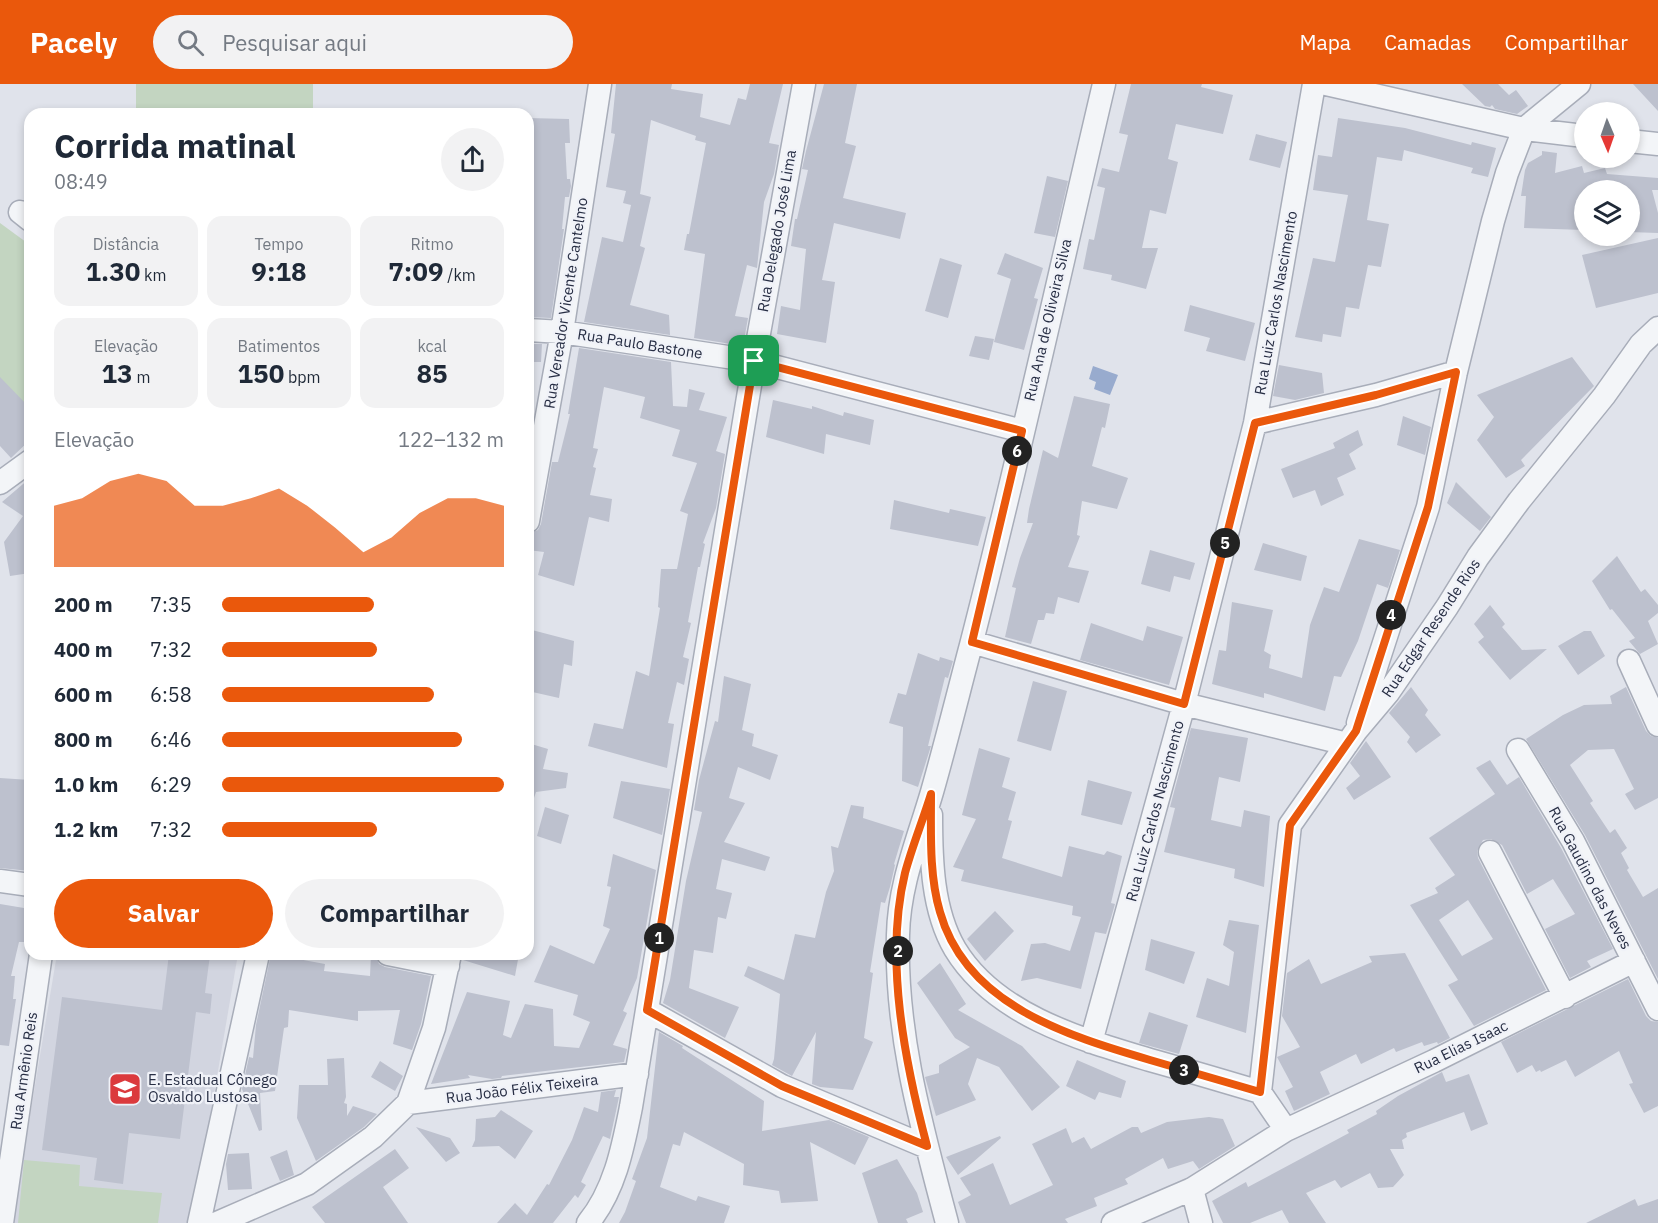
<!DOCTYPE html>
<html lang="pt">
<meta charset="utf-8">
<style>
:root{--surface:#fff;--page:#f2f2f3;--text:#1f2937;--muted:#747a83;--accent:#ea580c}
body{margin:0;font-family:"IBM Plex Sans",sans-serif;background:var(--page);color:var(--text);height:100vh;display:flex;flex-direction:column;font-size:22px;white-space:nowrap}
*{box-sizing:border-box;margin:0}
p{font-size:20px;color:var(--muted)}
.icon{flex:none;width:33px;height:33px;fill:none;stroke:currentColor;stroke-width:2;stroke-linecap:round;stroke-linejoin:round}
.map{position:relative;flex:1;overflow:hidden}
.details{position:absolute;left:24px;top:24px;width:510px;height:852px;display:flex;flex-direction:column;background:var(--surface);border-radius:18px;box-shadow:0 3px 9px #0003}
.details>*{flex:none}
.needle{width:39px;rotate:178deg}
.fabs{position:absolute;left:1574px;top:18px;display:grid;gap:12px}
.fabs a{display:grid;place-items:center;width:66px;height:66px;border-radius:50%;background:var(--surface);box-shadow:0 3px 9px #0003;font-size:30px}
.pin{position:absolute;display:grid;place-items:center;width:51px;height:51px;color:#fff;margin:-26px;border-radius:12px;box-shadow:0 3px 9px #0006}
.km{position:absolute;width:30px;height:30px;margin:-15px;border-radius:50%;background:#222;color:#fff;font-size:16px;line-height:30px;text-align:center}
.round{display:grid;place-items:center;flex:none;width:63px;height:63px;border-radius:32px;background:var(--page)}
.headline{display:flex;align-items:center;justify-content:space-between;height:102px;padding:0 30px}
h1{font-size:33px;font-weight:700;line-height:45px}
.metrics{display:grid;grid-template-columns:repeat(3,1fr);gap:9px;height:102px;padding:6px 30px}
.metrics div{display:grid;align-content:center;border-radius:15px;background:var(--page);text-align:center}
.metrics b{font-size:26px;font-weight:700}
.metrics small{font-size:16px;font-weight:400}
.metrics p{font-size:16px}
.chart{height:168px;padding:12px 30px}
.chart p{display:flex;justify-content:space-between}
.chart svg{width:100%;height:108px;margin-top:6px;fill:var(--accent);opacity:.7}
.primary-button{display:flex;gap:12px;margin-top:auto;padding:12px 30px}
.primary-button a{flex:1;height:69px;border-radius:36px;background:var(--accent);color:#fff;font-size:24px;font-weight:700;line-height:69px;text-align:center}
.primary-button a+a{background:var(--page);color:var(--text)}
ul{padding:0 30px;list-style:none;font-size:20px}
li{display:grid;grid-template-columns:96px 72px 1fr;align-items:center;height:45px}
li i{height:15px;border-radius:8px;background:var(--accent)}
header{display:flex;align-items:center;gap:36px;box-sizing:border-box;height:84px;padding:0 30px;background:var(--accent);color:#fff}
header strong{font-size:28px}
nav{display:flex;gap:33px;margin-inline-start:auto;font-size:21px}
.search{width:420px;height:54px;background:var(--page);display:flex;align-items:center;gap:15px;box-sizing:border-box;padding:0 21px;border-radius:33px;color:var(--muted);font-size:22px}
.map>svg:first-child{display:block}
.built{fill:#d2d5e0}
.green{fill:#c3d5c1}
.water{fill:#98abce}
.building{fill:#bdc1ce;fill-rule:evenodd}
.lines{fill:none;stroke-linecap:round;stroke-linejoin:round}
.minor-casing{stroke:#a8adb9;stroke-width:25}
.minor{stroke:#f3f5f8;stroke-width:22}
.route-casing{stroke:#fff;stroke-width:12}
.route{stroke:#ea580c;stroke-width:8}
.labels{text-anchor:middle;stroke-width:4.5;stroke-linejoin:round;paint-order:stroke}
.street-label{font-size:15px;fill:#272e44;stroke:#f0f2f8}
.poi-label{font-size:15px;fill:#272e44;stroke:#f0f2f8;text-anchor:start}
</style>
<header>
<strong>Pacely</strong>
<div class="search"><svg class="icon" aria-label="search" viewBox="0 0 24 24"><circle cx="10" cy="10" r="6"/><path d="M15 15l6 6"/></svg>Pesquisar aqui</div>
<nav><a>Mapa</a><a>Camadas</a><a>Compartilhar</a></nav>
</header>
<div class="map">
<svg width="1658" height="1139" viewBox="0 0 1658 1139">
<rect width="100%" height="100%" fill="#e0e3eb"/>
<path class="built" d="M57,870H238L192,1139H12Z"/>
<path class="green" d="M136,0H313V30H136Z
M0,139L30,161V314L0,338Z
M24,1076L80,1081L79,1102L162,1109L158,1139H18Z"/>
<path class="water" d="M1093,282L1118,291L1110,311L1094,305L1096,298L1089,295Z"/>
<path class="building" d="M616,0H672L671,5L703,10L700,33L730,41L738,14L746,16L750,0H783L769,59L779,61L774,90L764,118L757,184L747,181L735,232L748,234L743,262L694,254L705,170L684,166L687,150H689L706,59L695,56L696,52L651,36L640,110L651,113L640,162L645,164L630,221L669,231L670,251L584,238L602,153L623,158L631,121L623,119L626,107L606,103L615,50L611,49Z
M824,0H857L845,59L856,62L843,114L906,129L900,155L834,139L822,196L835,198L826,259L777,250L781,222L800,226L806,165L791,162L795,135H797L808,86L802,85L806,67Z
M1131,0H1202L1201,3L1233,11L1223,50L1176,40L1168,75L1178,78L1166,130L1150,126L1142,164H1158L1146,205L1111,196L1112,191L1083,185L1089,155L1094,156L1105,104L1097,102L1102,84L1119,88L1128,51L1119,49Z
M1462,0H1498L1509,11L1516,6L1528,22L1517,30L1495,25L1492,21L1490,23L1485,22Z
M1633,0H1658V27Z
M528,34L569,35L570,59H565L567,95H570L571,102L569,113H565L562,145H564L551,234L528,233Z
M1338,34L1405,44L1471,61L1472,58L1496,64L1488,93L1471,89L1473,84L1404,66L1402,77L1377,73L1367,136L1389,140L1381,183L1368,181L1359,225L1346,223L1341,253L1323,250L1322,258L1295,253L1313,174L1335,178L1348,111L1313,106L1318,71L1332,73Z
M1256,50L1287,58L1280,84L1249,76Z
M1542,67L1557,69L1555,89L1582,82L1584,89L1605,84L1607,90L1658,94V106H1652L1658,129V149L1629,148V106H1584V146L1524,144L1526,112H1521L1525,86L1528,79L1542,71Z
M1047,92L1068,97L1055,153L1034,149Z
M1658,154V209L1596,224L1582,171Z
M1005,169L1043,184L1034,214L1038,215L1024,266L994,258L1011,195L997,190Z
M940,174L962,181L948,234L925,227Z
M1190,221L1255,239L1245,277L1206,267L1210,254L1184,247Z
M975,252L994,255L989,276L969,272Z
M528,260H542L541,278H528Z
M579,264L671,278L673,322L687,323L689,305L705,309L699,326L727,333L716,367L725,370L716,424L703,459L705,460L700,483H698L688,538L691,539L683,573L689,575L684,601L677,598L668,639L674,640L667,684L588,662L594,639L623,645L636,587L649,592L660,524L658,523L661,485H677L688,430L680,427L697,379L672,372L680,346L640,334L645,313L604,303L593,364L598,365L593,383L596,384L590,411L612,415L609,438L589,433L574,502L538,491L544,468L528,466V450L538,446L541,440L552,378H558L570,330H568Z
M1572,273L1594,302L1521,376L1525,382L1506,394L1477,356L1494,333L1477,311Z
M1279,281L1322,289L1324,309L1295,316L1273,312Z
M0,293L30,324V356L11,374L0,362Z
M1074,312L1110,320L1105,344L1102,343L1092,382L1128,394L1117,425L1082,417L1077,451L1080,452L1068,483L1089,487L1079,519L1058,513L1054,530L1046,529L1044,536H1038L1031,560L1005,553L1016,504L1012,503L1020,474L1033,439H1027L1029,425L1043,366L1058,374Z
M773,316L812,325V322L843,332L844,328L874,336L870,361L826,350L824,370L766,353Z
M1403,332L1431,343L1425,371L1397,361Z
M1358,346L1363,361L1349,370L1356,385L1337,394L1344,411L1321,422L1315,406L1293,414L1281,385L1335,364L1333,359Z
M30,394V489L10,492L4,458L23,432L2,418Z
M1456,398L1491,433L1480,447L1447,419Z
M894,416L949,429L950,425L986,433L978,462L890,445Z
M1359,455L1400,466L1388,504L1377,500L1358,557L1341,593L1334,592L1325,627L1264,609V614L1212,600L1219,566L1226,567L1232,518L1273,526L1264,567L1271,571L1269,584L1302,594L1310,541L1324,503L1339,508Z
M1263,459L1307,472L1301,497L1254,486Z
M1150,466L1195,479L1190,496L1174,492L1170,508L1141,500Z
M1617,472L1641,508L1645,505L1658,521V529L1648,537L1658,560L1640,570L1629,557L1635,554L1612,525L1610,526L1592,497Z
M1490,521L1505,540L1502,543L1522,566L1547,565L1510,596L1478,558L1484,553L1474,540Z
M1091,539L1143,557L1147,542L1183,553L1169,601L1080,576Z
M532,546L574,557L572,582L564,580L559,614L528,607V571Z
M1584,547H1591L1605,572L1578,591L1558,562Z
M918,569L939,577L940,573L953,577L948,594L945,593L928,662H931L918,703L902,697L903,643L889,639L898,609L906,611Z
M724,592L751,600L742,646L754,650L752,662L778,671L770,696L738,683L729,714L745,719L724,758L770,773L765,787L722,775L716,805L732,809L726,835L718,833L713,869L694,866L689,904L739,923L725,954L663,919L670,896L686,797L702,728L694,726L699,696L715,637L718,638Z
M1033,597L1067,607L1051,667L1017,657Z
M1411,603L1428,626L1425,631L1441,651L1416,669L1407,658L1410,653L1389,629Z
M1626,603L1646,647L1651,652L1658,654V714L1635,726L1625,710L1634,705L1614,665L1588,666L1570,681L1593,717L1590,719L1610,749L1615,745L1627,764L1621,769L1629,784L1627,786L1643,813L1658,804V895L1585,751L1526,655L1563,631L1584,621L1612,620L1610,612Z
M1191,644L1248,654L1240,698L1219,693L1211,736L1241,743L1244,726L1270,732L1264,803L1234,794L1235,785L1164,768L1175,724L1170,723Z
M1366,657L1391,693L1354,716L1346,704L1360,692L1350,679Z
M528,659L548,665L543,685L568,689L566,704L536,708L532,720L528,719Z
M979,664L1010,674L1002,703L1016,708L1008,736L1012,737L1002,774L1062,793L1069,762L1104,771L1107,767L1122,772L1111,819L1115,820L1111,834L1106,850L1095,848L1081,905L1037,894L1021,897L1031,860L1045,859L1070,867L1081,833L1072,831L1073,822L961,797L964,786L953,783L976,735L962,731Z
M1490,676L1507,701L1519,693L1561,764L1613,865L1587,877L1591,883L1570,894L1545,845L1575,830L1553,795L1527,810L1502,761L1491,755L1483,756L1477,767L1478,774L1546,906L1474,942L1448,901L1458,896L1410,821L1438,809L1435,804L1455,791L1429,754L1495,710L1476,684ZM1468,816L1493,855L1462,872L1439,836Z
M0,694L30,696V787L0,784Z
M1088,696L1132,708L1122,741L1081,731Z
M621,697L670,705L662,751L613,734Z
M851,721L864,723L863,734L904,747L894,780L895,781L890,803L885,819L881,818L870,888L873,889L864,954L873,958L853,1006L820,1003L812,1000L816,948L792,992L772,981L774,975L780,910L744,892L748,882L784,896L795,850L815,854L826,808L834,787L831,762L838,764Z
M545,723L569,731L561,760L537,752Z
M613,770L656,786L637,894L623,927L627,929L613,961L627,965L624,978L502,992L501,994L492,995L468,991L470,994L431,1000L467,908L510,917L503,951L511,954L525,920L553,925L554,962L579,964L590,938L573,931L578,911L534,898L550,861L594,880L610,845L603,842L611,803L607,802Z
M0,820L30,825L29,858H19L11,892H15L13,915H16L9,962L0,961Z
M995,827L1014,847L985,877L967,855Z
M1229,836L1259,841L1246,949L1196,933L1207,894L1229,902L1234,868L1223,861Z
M1151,855L1195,868L1184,900L1145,886Z
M1405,869L1450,954L1438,960L1437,958L1424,962L1422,958L1396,968L1394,964L1361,980L1356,970L1320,988L1330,1010L1294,1027L1285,1007L1293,1003L1277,973L1300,963L1282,932L1287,889L1309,875L1321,900L1372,878L1369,872Z
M169,870L210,871L205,909L212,910L210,930L196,928L180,1055L129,1049L123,1100L94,1096L97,1074L42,1066L62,913L162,926Z
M271,870L325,880L324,887L370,892L371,870H375L379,880L385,883L431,892L421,940L412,966L393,960L400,926L358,927V937L289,926L288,943L284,944L275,1007L260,1009L262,1046L259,1047L242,1005L249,973L253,974L256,941Z
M463,870H519L515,892L463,876Z
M940,879L966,920L958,926L1022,962L1060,1003L1032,1027L999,983L977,974L968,1000L976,1016L936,1032L925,993L939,989V981L970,963L955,954L917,899Z
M1628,895L1646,932L1651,937L1658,938V1022L1644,1029L1629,1000L1633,999L1619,967L1575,993L1566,976L1541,988L1540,986L1536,988L1532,981L1517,989L1501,958Z
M1149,928L1188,941L1179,970L1139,959Z
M659,948L683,962L682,964L764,1017L762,1047L829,1036L869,1053L855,1081L810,1058L818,1117L781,1119L779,1107L743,1101L744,1080L684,1048L680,1062L673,1060L660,1103L696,1117L698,1112L730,1122L724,1139H619L625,1128L636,1097L632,1095L647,1054Z
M344,974L346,1013L344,1019L347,1020V1032L353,1022L377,1030L364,1043L316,1077L297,1034L299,1001H328L327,975Z
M1077,976L1126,997L1121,1014L1099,1008L1095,1016L1066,1002Z
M380,977L403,992L395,1007L371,993Z
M1442,988L1446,998L1469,990L1488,1040L1471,1047L1464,1028L1406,1049L1407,1053L1402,1056L1404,1065H1390L1404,1091L1393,1103L1378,1104L1370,1089L1341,1104L1335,1096L1306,1109L1326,1139H1289L1282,1126L1250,1139H1223L1212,1117L1246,1098L1248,1103L1349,1049L1347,1046L1377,1030L1376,1027L1398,1012Z
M616,1006L614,1013H619L610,1055L603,1052L581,1098L586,1101L578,1114L575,1111L553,1139H497L515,1119L527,1131L547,1100L549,1101L572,1056L584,1023L598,1028L601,1008Z
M501,1026L533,1047L515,1075L499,1062L472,1063L475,1056L476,1035L495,1033Z
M1209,1033L1223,1035L1235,1062L1199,1085L1193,1077L1168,1085L1163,1074L1125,1095L1128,1100L1094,1114L1097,1122L1065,1135L1068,1139H966L958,1118L971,1111L960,1094L993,1079L1010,1121L1053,1101L1032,1060L1066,1044L1072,1059L1084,1053L1091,1065L1132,1043H1138L1141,1049L1167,1038Z
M416,1043L450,1054L460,1069L446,1078Z
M1000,1052L1001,1054L958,1091L946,1073Z
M395,1065L409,1084L383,1103L408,1139H325L312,1123Z
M287,1066L294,1091L280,1097L270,1073Z
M249,1069L252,1105L228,1106L226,1080L228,1070Z
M897,1075L917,1109L923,1128L906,1135L908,1139H878L862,1089Z
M1635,1115L1638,1122L1658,1115V1139H1586Z"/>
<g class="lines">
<g class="minor-casing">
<path id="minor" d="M1326,0L1524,45L1584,52
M1629,57L1658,60
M20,128L30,136
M528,246L562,248L754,277L1022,347
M1255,339L1376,311L1456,288
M0,399L30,377
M528,437L562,248L600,0
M972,558L1184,620L1347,660
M1629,577L1658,641
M1358,639L1428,423L1456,288L1493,137L1507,89L1524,45L1579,0
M1518,666L1573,757L1658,925
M931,731C931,775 932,826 955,865C995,931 1080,955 1150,976C1186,986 1223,997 1260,1008
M1490,768L1565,913
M0,797L30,801
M388,870L448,882
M647,926L782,1002L927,1063
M1091,958L1184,620L1255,339L1314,0
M408,1019L637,990
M1286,1046L1260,1008L1290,741L1356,647L1388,609L1447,523L1478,473L1519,417L1604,312L1641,260L1658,244
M1192,1105L1201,1139
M2,1139L41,870
M199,1139L258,870
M217,1139L307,1100L373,1053L408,1019L434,944L450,870
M588,1139C615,1106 623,1063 631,1023L754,277L804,0
M947,1139C922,1044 895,950 898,851C899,800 918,756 932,708C946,659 958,610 971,561C1019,375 1060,187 1104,0
M1113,1139L1192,1105L1286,1046L1434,977L1634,877"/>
</g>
<use href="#minor" class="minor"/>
</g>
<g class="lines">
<g class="route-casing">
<path id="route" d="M754,277L1022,347L972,558L1184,620L1255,339L1376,311L1456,288L1428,423L1356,647L1290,741L1260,1008C1223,997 1187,987 1150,976C1068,952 966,921 940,828C929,791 931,749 931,710C923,736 912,763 905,789C884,875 905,979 927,1062L782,1002L647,926Z"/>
</g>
<use href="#route" class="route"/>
</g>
<defs>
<g id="school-square" transform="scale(1.725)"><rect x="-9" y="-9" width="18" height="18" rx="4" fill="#db3a3d" stroke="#f0f2f8"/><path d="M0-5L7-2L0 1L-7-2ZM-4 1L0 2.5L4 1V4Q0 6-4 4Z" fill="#fff"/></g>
</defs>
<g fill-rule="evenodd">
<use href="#school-square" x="125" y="1005"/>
</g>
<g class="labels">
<g class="street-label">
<text transform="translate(777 147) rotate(-80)" y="5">Rua Delegado José Lima</text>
<text transform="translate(566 219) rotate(-81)" y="5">Rua Vereador Vicente Cantelmo</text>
<text transform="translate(1276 219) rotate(-80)" y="5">Rua Luiz Carlos Nascimento</text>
<text transform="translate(1048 236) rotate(-77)" y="5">Rua Ana de Oliveira Silva</text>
<text transform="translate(640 260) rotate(9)" y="5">Rua Paulo Bastone</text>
<text transform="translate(1431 544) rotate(-56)" y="5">Rua Edgar Resende Rios</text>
<text transform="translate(1155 727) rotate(-75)" y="5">Rua Luiz Carlos Nascimento</text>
<text transform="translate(1590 794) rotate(62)" y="5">Rua Gaudino das Neves</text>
<text transform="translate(1461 963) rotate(-26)" y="5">Rua Elias Isaac</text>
<text transform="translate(24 987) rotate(-82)" y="5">Rua Armênio Reis</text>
<text transform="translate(522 1005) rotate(-7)" y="5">Rua João Félix Teixeira</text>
</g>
<g class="poi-label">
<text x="148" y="1001">E. Estadual Cônego<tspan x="148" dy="17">Osvaldo Lustosa</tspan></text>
</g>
</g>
</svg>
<div class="fabs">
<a><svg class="needle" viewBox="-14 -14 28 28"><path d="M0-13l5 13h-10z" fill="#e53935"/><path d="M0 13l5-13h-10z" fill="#747a83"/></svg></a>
<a><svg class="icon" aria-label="layers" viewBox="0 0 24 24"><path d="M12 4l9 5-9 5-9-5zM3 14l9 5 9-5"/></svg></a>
</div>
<div class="pin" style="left:754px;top:277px;background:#1e9e55"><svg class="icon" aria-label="arrive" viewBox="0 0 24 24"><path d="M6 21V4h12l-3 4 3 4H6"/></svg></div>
<b class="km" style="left:659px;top:854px">1</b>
<b class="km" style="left:898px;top:867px">2</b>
<b class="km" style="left:1184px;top:986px">3</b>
<b class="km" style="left:1391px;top:531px">4</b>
<b class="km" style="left:1225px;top:459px">5</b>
<b class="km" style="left:1017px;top:367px">6</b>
<section class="details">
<div class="headline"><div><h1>Corrida matinal</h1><p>08:49</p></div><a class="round"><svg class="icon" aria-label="share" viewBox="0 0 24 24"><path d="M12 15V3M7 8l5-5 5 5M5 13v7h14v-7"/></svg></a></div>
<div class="metrics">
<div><p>Distância</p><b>1.30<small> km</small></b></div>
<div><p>Tempo</p><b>9:18</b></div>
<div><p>Ritmo</p><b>7:09<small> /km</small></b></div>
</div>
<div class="metrics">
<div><p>Elevação</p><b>13<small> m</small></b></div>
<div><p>Batimentos</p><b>150<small> bpm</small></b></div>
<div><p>kcal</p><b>85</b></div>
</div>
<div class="chart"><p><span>Elevação</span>122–132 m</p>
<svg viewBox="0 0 160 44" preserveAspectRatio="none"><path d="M0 44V19L10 16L20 9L30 6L40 9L50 19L60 19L70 16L80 12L90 19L100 28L110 38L120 32L130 22L140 16L150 16L160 19V44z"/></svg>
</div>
<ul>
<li><b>200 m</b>7:35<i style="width:54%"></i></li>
<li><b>400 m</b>7:32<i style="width:55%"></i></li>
<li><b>600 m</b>6:58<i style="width:75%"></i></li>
<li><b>800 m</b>6:46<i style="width:85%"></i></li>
<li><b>1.0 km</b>6:29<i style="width:100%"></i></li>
<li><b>1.2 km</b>7:32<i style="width:55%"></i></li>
</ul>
<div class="primary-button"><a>Salvar</a><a>Compartilhar</a></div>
</section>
</div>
